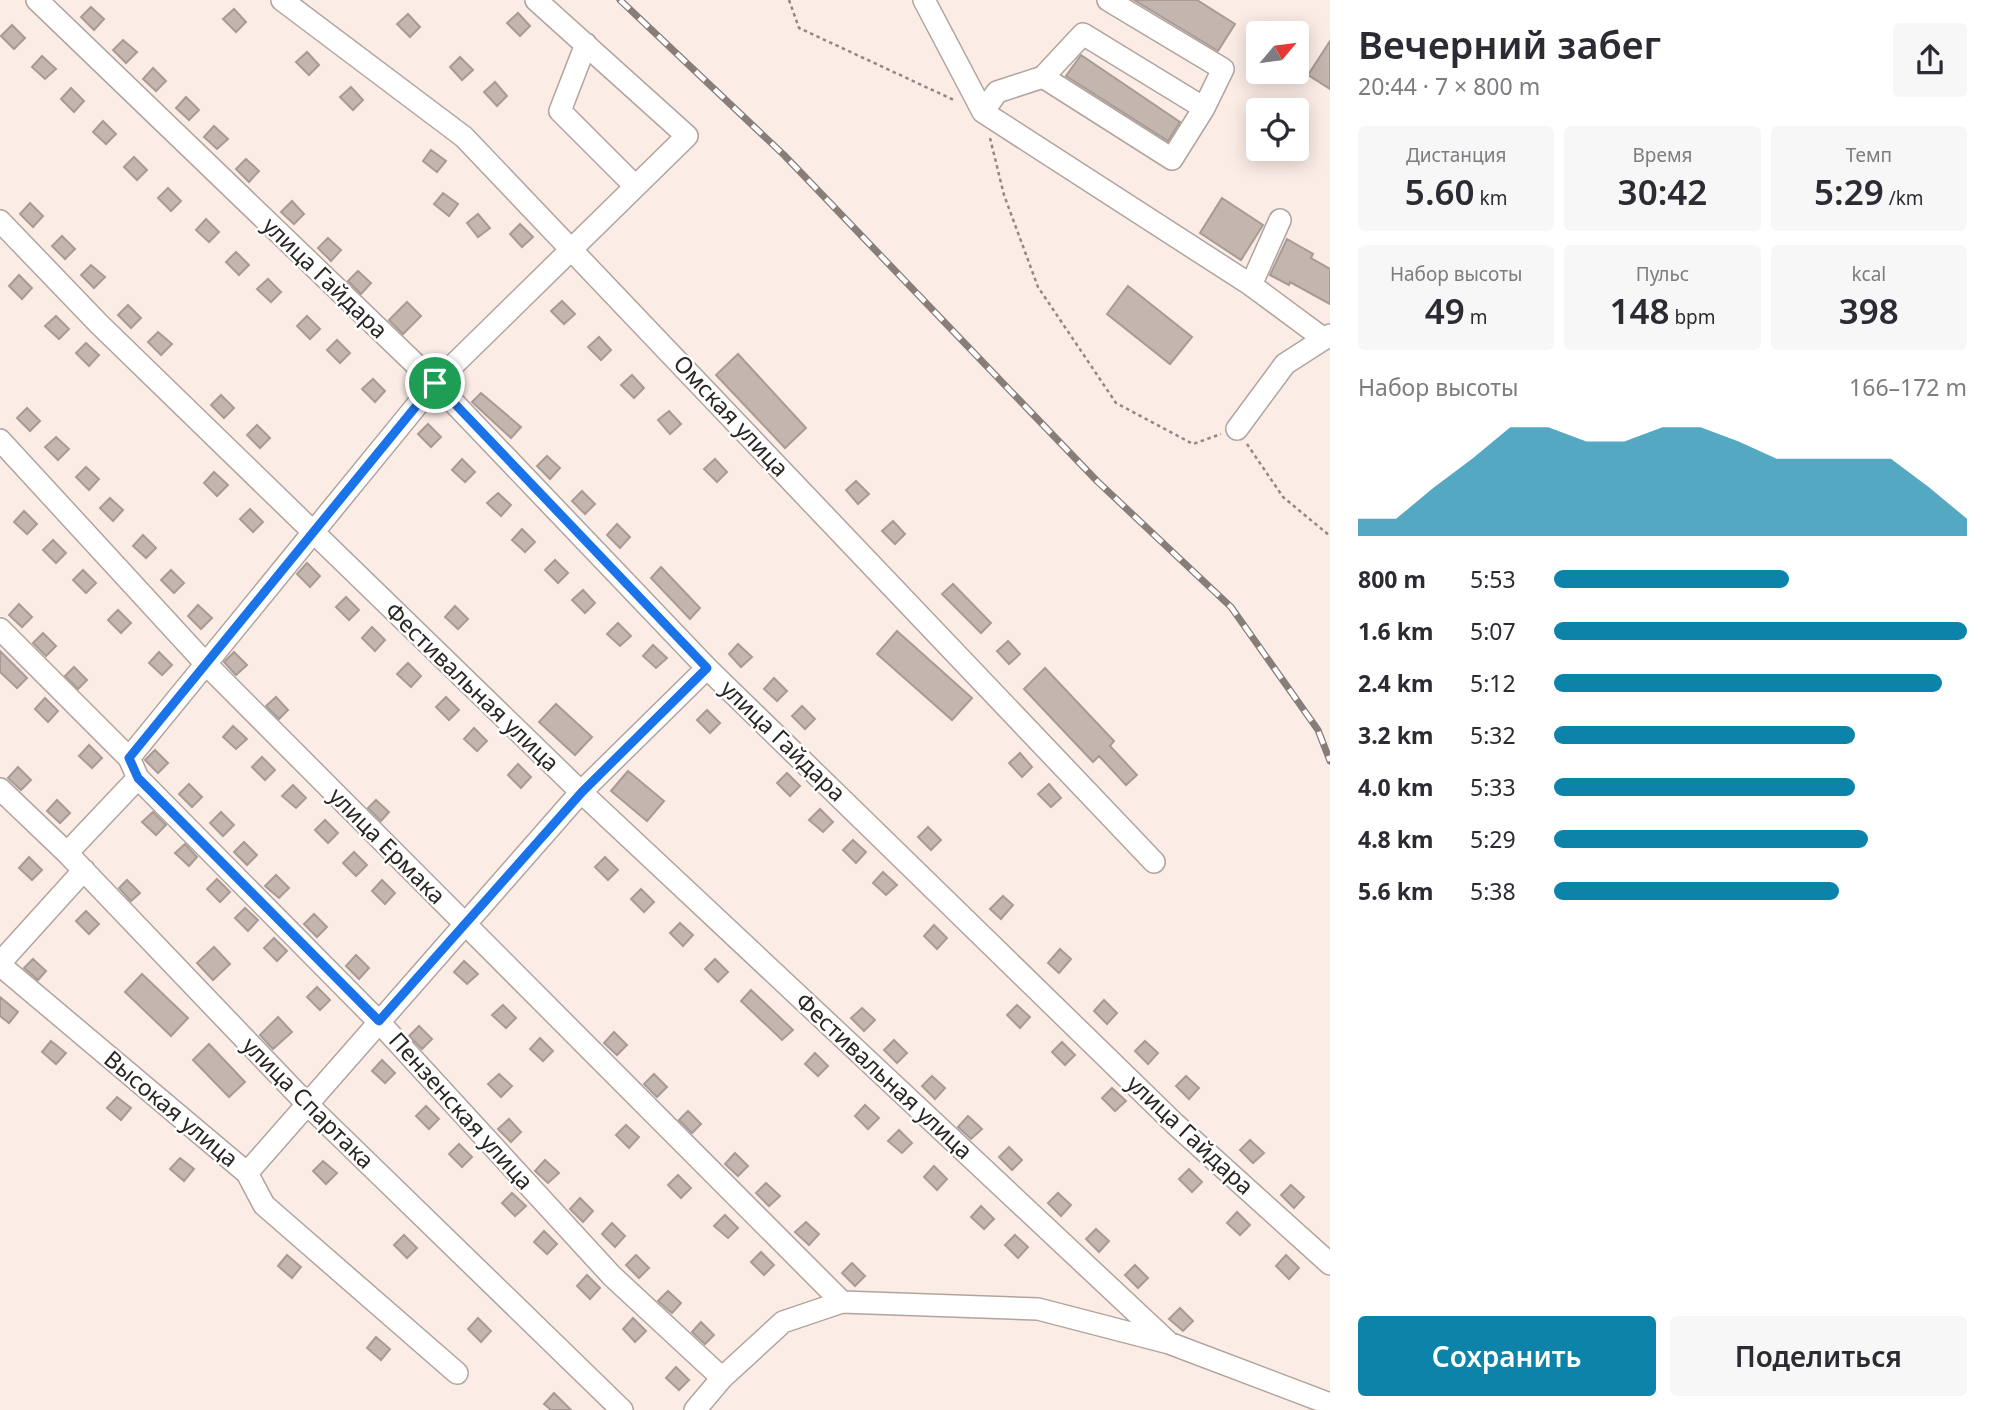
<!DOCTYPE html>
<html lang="ru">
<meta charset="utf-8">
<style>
:root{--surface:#fff;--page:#f7f7f7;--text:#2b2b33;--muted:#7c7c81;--accent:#0c84a9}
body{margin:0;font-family:"Noto Sans",sans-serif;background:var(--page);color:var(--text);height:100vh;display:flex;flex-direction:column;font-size:26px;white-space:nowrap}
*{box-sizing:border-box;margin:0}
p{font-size:23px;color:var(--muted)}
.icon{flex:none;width:38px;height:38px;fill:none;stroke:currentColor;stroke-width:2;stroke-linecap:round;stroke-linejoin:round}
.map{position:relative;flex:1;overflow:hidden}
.sheet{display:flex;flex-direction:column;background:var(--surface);width:665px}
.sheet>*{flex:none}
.needle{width:46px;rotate:61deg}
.controls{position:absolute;left:1246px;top:21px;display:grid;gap:14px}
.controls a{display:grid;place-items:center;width:63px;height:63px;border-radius:7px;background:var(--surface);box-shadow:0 4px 18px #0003;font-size:35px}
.pin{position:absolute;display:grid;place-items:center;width:60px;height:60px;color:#fff;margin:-30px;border:4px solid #fff;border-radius:50%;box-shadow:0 2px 7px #0007}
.round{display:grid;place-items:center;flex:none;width:74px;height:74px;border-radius:7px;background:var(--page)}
.overview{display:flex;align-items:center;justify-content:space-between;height:119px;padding:0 28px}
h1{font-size:38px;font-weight:600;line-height:52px}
.stats{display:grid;grid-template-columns:repeat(3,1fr);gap:10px;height:119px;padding:7px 28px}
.stats div{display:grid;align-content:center;border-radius:7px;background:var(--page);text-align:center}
.stats b{font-size:35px;font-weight:600}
.stats small{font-size:19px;font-weight:400}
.stats p{font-size:19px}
.chart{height:196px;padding:14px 28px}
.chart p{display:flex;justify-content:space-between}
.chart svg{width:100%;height:126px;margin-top:7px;fill:var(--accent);opacity:.7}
.button{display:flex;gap:14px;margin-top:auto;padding:14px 28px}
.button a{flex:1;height:80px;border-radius:7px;background:var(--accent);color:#fff;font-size:28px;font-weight:600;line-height:80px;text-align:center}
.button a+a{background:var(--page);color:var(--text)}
ul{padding:0 28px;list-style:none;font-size:23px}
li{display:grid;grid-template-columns:112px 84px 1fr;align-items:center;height:52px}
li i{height:18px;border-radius:9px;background:var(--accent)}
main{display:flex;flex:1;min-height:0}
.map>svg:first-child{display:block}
.building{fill:#c3b6af;stroke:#a89a94;stroke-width:2}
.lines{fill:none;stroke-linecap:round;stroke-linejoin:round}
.minor-casing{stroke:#b1a49e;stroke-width:24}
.path{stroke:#918783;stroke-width:2.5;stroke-dasharray:3.5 3.5;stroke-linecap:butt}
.minor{stroke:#fff;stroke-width:21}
.rail-casing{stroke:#877d79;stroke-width:7}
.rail{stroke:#fff;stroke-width:4.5;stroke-dasharray:13;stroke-linecap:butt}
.route-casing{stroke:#fff;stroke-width:14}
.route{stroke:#1a73e8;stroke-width:9}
.labels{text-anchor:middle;stroke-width:5;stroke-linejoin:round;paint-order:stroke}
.street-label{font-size:23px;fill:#2b2623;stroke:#fff}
</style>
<main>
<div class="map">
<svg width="1330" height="1410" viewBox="0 0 1330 1410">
<rect width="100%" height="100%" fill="#fbece6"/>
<path class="building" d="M1134,0H1197L1235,24L1218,51Z
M91,7L104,19L94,30L81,17Z
M234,9L246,22L236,32L223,19Z
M518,13L530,26L520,36L507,23Z
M408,14L420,27L410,37L397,24Z
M12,25L25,38L14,49L1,36Z
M123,40L137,52L126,63L113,50Z
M1330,41V89L1308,75Z
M307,52L319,65L309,75L296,62Z
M1081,55L1180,122L1168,141L1066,76Z
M42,56L56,69L45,79L32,67Z
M460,57L473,70L462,80L450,67Z
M153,68L166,81L156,91L143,79Z
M495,82L507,96L497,106L484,92Z
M351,87L363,100L353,110L340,97Z
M71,88L84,101L74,112L61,99Z
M186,97L199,110L189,120L176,108Z
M103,121L116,134L106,144L93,132Z
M214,126L228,139L217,149L204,137Z
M431,150L446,161L437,172L423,161Z
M134,157L147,170L137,180L124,167Z
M246,159L259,171L249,182L236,169Z
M168,188L181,201L171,211L158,198Z
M443,193L458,204L449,216L434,204Z
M1222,198L1263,225L1241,260L1200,233Z
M292,201L304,214L294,224L281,212Z
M30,203L43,216L33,227L20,214Z
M478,214L490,228L478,237L467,223Z
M206,219L219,232L209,242L196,230Z
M520,224L533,237L522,247L510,234Z
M62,236L75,249L65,259L52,246Z
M328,238L341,250L331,261L318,248Z
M1287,239L1313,254L1311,258L1330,269V304L1290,282L1289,285L1270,275Z
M236,252L249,265L239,275L226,262Z
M91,265L105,277L94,288L81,275Z
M358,271L371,283L361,294L348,281Z
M19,275L32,288L22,299L9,286Z
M268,279L281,292L271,302L257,289Z
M1128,286L1192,337L1170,364L1107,314Z
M562,301L575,314L564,324L551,311Z
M407,302L421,316L403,334L389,320Z
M128,305L141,318L131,328L118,315Z
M56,316L69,329L59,339L45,326Z
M307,316L320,329L310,339L297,326Z
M158,332L172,344L161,355L148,342Z
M599,337L611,350L601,360L588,347Z
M337,340L350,353L340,363L327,350Z
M86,343L99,355L89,366L76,353Z
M738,354L806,428L785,448L716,375Z
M632,375L644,388L634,398L621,385Z
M373,379L385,391L375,402L362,389Z
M481,393L521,427L511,438L472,402Z
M221,395L234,408L224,418L211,405Z
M27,408L40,421L30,431L17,418Z
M669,411L681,424L670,434L658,420Z
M428,424L441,437L431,447L418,434Z
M257,425L270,438L260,448L247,435Z
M56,437L69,449L58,460L45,447Z
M547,456L560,468L550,479L537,466Z
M462,459L475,472L465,482L452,470Z
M715,459L727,472L717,482L704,469Z
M86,467L99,479L89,490L76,477Z
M214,472L228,485L217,496L204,483Z
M856,481L869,494L858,504L846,490Z
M582,491L595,504L585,514L572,501Z
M498,493L511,505L501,516L487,503Z
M110,498L123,510L113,521L100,508Z
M250,509L263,522L253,532L240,519Z
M24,511L37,524L27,534L14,522Z
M893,521L905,534L895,544L882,531Z
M617,524L630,537L620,548L607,535Z
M522,529L535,542L525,552L512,540Z
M143,535L156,548L146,558L133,546Z
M53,540L66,553L56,563L43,550Z
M555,560L568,573L558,583L545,570Z
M307,563L320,576L310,587L297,574Z
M661,567L700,608L690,619L651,578Z
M83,570L96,583L86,593L73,580Z
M171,570L184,583L174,593L161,580Z
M953,584L991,623L981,633L942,594Z
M583,590L595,603L585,613L572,600Z
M346,597L359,610L349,620L336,607Z
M19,604L32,617L22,627L9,615Z
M198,605L212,618L201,629L188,616Z
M455,606L468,619L458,629L445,617Z
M118,610L131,623L121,633L108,620Z
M618,623L631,636L620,646L607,634Z
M372,627L385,640L375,651L362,638Z
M897,631L972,698L952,720L877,654Z
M43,633L56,646L46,656L33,643Z
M1008,641L1020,654L1009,664L997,651Z
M738,644L752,657L741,667L729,654Z
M653,645L667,658L656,668L643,656Z
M0,651L27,678L17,688L0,672Z
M159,652L172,665L162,675L149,663Z
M234,652L247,665L236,675L224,662Z
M408,663L421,676L411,687L397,674Z
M74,667L87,680L78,689L65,676Z
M1045,668L1114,741L1110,746L1137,775L1126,785L1099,756L1093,762L1024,689Z
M774,678L787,691L777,701L764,689Z
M276,697L288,710L279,719L266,706Z
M446,697L459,710L449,720L436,707Z
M45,698L58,711L48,722L35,709Z
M556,704L592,737L575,755L539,722Z
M802,706L815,719L805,729L792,716Z
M707,710L720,723L710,733L697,720Z
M233,726L247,739L236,749L223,737Z
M474,728L487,741L477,751L464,739Z
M89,745L102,758L92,768L79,756Z
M155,750L168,763L158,773L145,760Z
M1020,753L1032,767L1022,777L1009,763Z
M262,757L275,770L265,780L252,767Z
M518,764L531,777L521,788L508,775Z
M18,767L31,780L21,790L8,778Z
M628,771L664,801L647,821L611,791Z
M787,773L800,786L790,796L777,783Z
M189,784L202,797L192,807L179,794Z
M1049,784L1061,798L1051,807L1038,794Z
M293,785L306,798L296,808L282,796Z
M57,800L70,813L60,823L47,811Z
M376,800L389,812L381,821L368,808Z
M820,809L833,822L823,832L809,820Z
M153,812L166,825L156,835L142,822Z
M221,812L234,825L223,836L210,823Z
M325,820L338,833L328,843L315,830Z
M928,827L941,840L931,850L918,837Z
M853,840L866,852L856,863L843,850Z
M244,842L257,855L247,865L234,852Z
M185,844L197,857L189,866L175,853Z
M354,852L367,865L356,876L343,863Z
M29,857L42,870L32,880L19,868Z
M605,857L618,870L608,880L595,867Z
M883,872L897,885L886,895L873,883Z
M276,875L289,888L279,898L265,886Z
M217,879L230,892L220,902L207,889Z
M127,880L140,893L131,901L119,888Z
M382,880L395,893L385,904L372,891Z
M641,889L654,902L644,912L631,899Z
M1003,896L1013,905L1001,919L990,909Z
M245,908L258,920L248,931L235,918Z
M86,911L99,924L89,934L76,921Z
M314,914L327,927L317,937L304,924Z
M680,923L693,935L683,946L670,933Z
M934,925L947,938L937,949L924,936Z
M274,938L287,951L277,961L264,948Z
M214,947L230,964L213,980L197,963Z
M1060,949L1071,959L1059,973L1048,963Z
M356,955L369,968L359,979L346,966Z
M33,959L46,971L38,980L24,968Z
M715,959L728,972L718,982L705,969Z
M464,961L478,974L467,984L454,972Z
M142,974L188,1018L171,1036L125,992Z
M317,987L330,1000L320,1010L307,997Z
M751,990L793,1030L782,1040L741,1001Z
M0,997L18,1012L9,1023L0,1016Z
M1104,1000L1117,1013L1107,1024L1094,1011Z
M503,1005L516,1018L506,1028L492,1015Z
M1017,1005L1030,1017L1020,1028L1007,1015Z
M862,1008L875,1020L864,1031L851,1018Z
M278,1017L292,1032L273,1049L260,1035Z
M419,1026L432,1039L422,1049L409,1036Z
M614,1032L627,1045L617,1055L604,1043Z
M540,1038L553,1051L543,1061L530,1049Z
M894,1040L907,1053L897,1063L884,1050Z
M51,1041L66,1053L56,1064L42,1052Z
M1145,1041L1158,1053L1148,1064L1135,1051Z
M1062,1042L1075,1055L1065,1065L1052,1052Z
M209,1044L245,1082L229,1097L193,1060Z
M815,1053L828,1066L818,1076L805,1064Z
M382,1060L395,1073L385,1083L372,1071Z
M499,1074L512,1086L501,1097L488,1084Z
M654,1074L667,1087L657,1097L644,1084Z
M932,1076L945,1088L935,1099L922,1086Z
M1186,1076L1199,1088L1189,1099L1176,1086Z
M1112,1088L1126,1101L1115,1111L1102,1098Z
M117,1097L131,1108L121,1120L107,1108Z
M865,1105L879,1118L868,1129L855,1116Z
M426,1106L439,1119L429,1129L416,1116Z
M688,1111L701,1124L692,1133L679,1120Z
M968,1116L982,1129L971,1139L958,1127Z
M509,1119L521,1132L511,1142L498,1129Z
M626,1125L639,1137L629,1148L616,1135Z
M899,1130L912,1143L902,1153L888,1141Z
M1250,1140L1264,1153L1253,1163L1240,1150Z
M459,1144L472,1157L462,1167L449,1154Z
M1009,1147L1022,1160L1012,1170L999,1157Z
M735,1153L748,1166L738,1176L725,1164Z
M180,1158L194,1169L184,1181L170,1169Z
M545,1160L559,1173L548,1183L535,1171Z
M323,1161L337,1173L326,1184L313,1171Z
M934,1166L947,1179L937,1190L924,1177Z
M1189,1169L1202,1182L1192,1192L1179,1179Z
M678,1175L691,1188L681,1198L668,1185Z
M766,1183L780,1196L769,1206L756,1193Z
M1291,1185L1304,1197L1294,1208L1281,1195Z
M512,1193L526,1206L515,1216L502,1203Z
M1058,1193L1071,1205L1061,1216L1048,1203Z
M580,1198L593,1211L583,1222L570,1209Z
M981,1206L994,1219L984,1229L971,1217Z
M1237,1212L1250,1225L1240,1235L1227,1223Z
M725,1215L738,1228L728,1238L714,1226Z
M806,1222L819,1234L809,1245L795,1232Z
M612,1223L625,1236L615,1247L602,1234Z
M1096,1229L1109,1241L1099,1252L1086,1239Z
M544,1231L557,1244L547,1254L534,1242Z
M404,1235L417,1248L407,1258L394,1245Z
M1015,1235L1028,1247L1018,1258L1005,1245Z
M761,1252L774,1265L764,1275L751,1262Z
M287,1255L301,1267L292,1278L278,1266Z
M636,1255L649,1268L639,1278L626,1265Z
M1286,1255L1299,1268L1289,1279L1276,1266Z
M852,1263L865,1276L855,1286L842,1273Z
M1135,1265L1148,1278L1138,1288L1125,1275Z
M587,1275L600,1288L590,1299L577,1286Z
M668,1291L681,1303L672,1313L658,1301Z
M1180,1308L1193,1321L1183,1331L1169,1319Z
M478,1318L491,1331L481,1342L468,1329Z
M633,1318L646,1331L635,1342L623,1329Z
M701,1322L714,1335L705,1344L692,1332Z
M376,1337L390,1349L381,1360L367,1348Z
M676,1367L689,1380L679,1390L666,1378Z
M554,1393L571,1410H551L544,1404Z"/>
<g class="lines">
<g class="minor-casing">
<path id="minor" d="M37,0L435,383L707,668L1175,1124L1330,1264
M282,0L464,137L1154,862
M924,0L983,112L1251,285L1324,339
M586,44L560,111L635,186
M1043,77L1172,159L1204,108
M983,112L997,92L1043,77L1083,34L1204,108L1223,69L1108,0
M0,221L99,324L581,792L1169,1343
M1251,285L1280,220
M1237,429L1285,364L1330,335
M0,440L205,663L842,1302
M0,629L129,758L138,778L378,1021L612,1276L722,1378
M129,758L435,383L687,136L536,0
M0,789L67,853L307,1104L622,1410
M67,853L138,778
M0,963L84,870
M0,965L247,1173L264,1205L457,1373
M247,1173L581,792L707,668
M695,1410L722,1378L783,1322L842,1302L1038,1309L1169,1343L1330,1404"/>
</g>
<path class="path" d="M789,0L799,28L956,101
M990,138L1004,195L1038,287L1116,403L1193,444L1221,434
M1247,444L1283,497L1330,536"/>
<use href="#minor" class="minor"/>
<g class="rail-casing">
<path id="rail" d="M620,0L784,155L1097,481L1231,607L1318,730L1330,761"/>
</g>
<use href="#rail" class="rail"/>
</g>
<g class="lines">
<g class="route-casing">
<path id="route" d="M435,383L707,668L582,792L379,1021L138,778L129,758Z"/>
</g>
<use href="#route" class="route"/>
</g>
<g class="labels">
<g class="street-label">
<text transform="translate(325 278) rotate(44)" y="8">улица Гайдара</text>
<text transform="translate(731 416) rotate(47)" y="8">Омская улица</text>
<text transform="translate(472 687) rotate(44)" y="8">Фестивальная улица</text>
<text transform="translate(783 741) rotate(44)" y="8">улица Гайдара</text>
<text transform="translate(387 846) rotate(45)" y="8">улица Ермака</text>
<text transform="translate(884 1076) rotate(43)" y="8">Фестивальная улица</text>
<text transform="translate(308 1103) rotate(45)" y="8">улица Спартака</text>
<text transform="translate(171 1109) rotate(40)" y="8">Высокая улица</text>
<text transform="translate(461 1111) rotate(48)" y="8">Пензенская улица</text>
<text transform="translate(1190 1135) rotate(43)" y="8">улица Гайдара</text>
</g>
</g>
</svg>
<div class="controls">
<a><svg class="needle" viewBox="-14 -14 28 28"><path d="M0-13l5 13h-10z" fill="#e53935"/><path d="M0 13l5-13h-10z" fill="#7c7c81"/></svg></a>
<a><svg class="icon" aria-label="locate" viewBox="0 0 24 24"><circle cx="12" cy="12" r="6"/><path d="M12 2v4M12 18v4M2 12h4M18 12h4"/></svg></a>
</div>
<div class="pin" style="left:435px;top:383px;background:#1e9e55"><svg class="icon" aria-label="arrive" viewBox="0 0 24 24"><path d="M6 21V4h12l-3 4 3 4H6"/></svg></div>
</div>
<section class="sheet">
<div class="overview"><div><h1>Вечерний забег</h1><p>20:44 · 7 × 800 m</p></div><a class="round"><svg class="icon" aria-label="share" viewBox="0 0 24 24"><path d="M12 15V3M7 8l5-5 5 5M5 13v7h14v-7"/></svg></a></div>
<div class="stats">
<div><p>Дистанция</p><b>5.60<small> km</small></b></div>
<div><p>Время</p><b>30:42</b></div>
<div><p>Темп</p><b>5:29<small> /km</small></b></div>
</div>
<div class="stats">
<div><p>Набор высоты</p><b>49<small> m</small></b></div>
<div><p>Пульс</p><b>148<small> bpm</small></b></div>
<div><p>kcal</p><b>398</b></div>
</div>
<div class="chart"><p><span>Набор высоты</span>166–172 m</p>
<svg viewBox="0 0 160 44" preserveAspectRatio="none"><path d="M0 44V38L10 38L20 27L30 17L40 6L50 6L60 11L70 11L80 6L90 6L100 11L110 17L120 17L130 17L140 17L150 27L160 38V44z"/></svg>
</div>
<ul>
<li><b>800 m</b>5:53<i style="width:57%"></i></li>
<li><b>1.6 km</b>5:07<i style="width:100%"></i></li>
<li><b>2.4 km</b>5:12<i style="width:94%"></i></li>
<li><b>3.2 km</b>5:32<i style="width:73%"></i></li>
<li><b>4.0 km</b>5:33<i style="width:73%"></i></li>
<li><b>4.8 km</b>5:29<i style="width:76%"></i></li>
<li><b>5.6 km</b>5:38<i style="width:69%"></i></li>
</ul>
<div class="button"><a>Сохранить</a><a>Поделиться</a></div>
</section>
</main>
